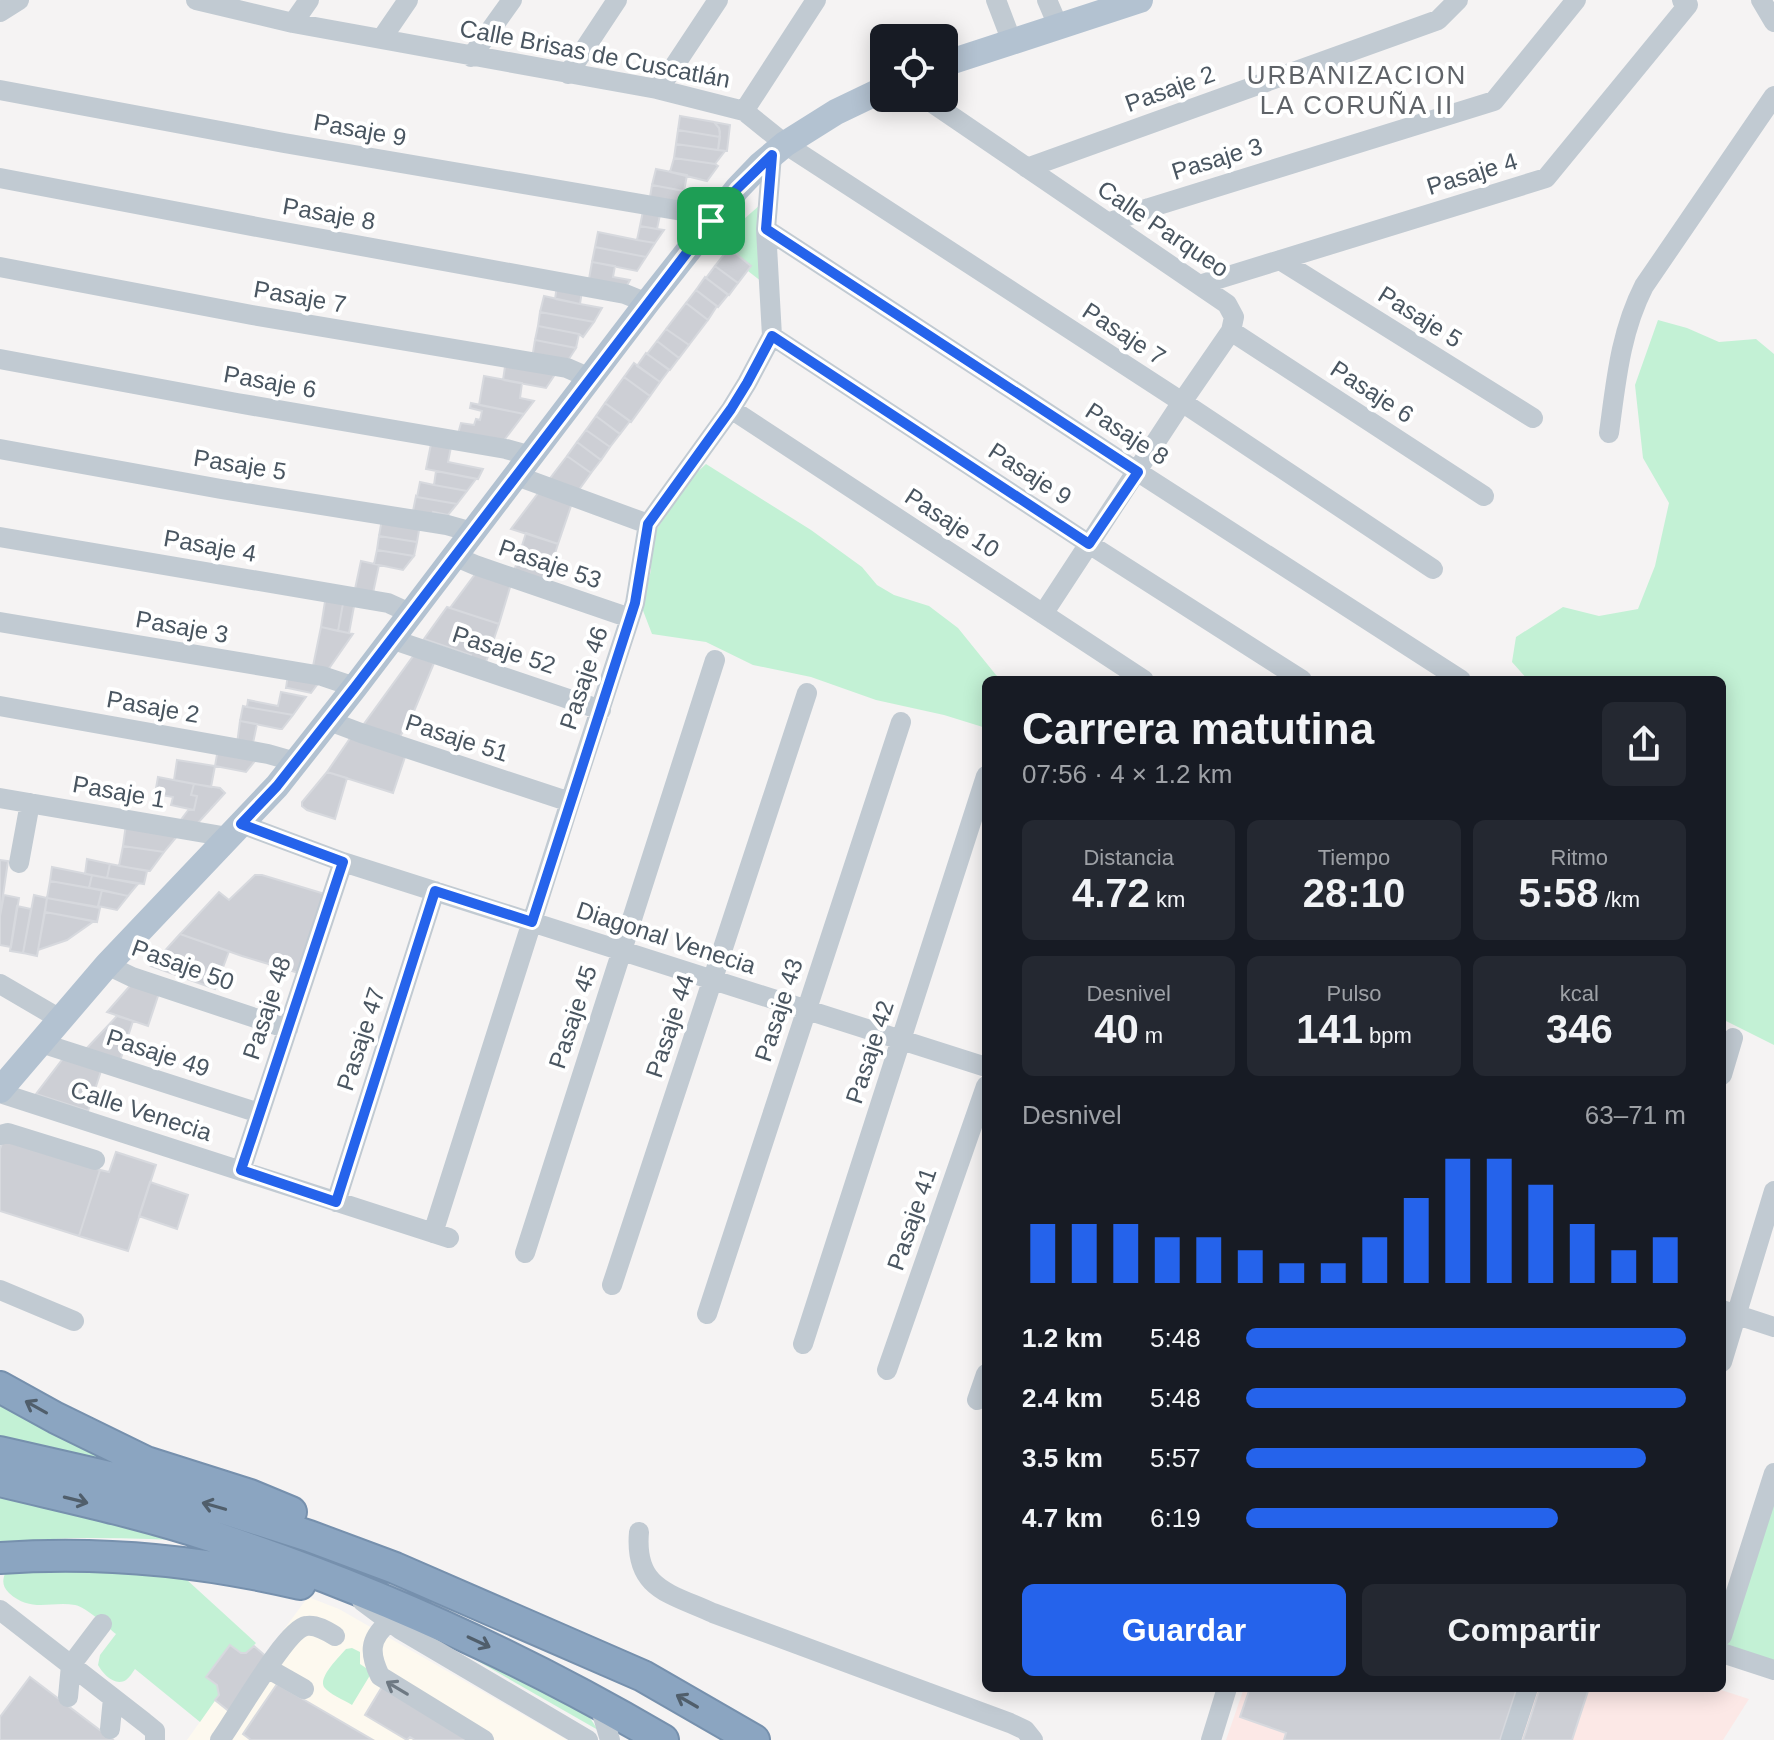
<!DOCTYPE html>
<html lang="es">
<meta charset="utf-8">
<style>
:root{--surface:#171b24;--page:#242831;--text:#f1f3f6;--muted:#9ea1a6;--accent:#2563eb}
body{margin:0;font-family:Arial,sans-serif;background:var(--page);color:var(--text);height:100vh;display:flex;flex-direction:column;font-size:30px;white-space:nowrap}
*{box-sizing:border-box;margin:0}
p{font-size:26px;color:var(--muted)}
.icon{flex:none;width:44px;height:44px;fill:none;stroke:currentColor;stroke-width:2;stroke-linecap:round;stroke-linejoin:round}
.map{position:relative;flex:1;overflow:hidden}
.details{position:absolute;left:982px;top:676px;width:744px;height:1016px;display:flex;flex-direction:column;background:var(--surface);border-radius:12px;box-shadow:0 4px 20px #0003}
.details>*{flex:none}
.tools{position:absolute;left:870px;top:24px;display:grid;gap:16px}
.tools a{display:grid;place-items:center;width:88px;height:88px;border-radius:12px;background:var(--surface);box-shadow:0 4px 20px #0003;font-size:40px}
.pin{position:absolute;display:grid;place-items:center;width:68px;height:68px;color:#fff;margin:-34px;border-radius:16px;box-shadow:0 4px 12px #0006}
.round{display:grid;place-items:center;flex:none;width:84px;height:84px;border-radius:12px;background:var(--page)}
.headline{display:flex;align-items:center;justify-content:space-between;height:136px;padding:0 40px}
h1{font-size:44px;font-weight:600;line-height:60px}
.figures{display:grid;grid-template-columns:repeat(3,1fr);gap:12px;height:136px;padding:8px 40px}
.figures div{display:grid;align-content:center;border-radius:12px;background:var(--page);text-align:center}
.figures b{font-size:40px;font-weight:600}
.figures small{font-size:22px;font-weight:400}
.figures p{font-size:22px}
.chart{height:224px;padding:16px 40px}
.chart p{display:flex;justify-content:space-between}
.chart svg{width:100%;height:144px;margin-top:8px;stroke:var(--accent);stroke-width:6}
.primary-button{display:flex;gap:16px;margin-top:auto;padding:16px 40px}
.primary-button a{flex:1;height:92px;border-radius:12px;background:var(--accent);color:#fff;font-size:32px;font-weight:600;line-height:92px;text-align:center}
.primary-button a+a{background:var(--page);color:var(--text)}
ul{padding:0 40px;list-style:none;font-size:26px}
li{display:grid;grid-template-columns:128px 96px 1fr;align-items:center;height:60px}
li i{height:20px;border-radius:10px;background:var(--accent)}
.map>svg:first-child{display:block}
.commercial{fill:#fdf9ef}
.medical{fill:#fce8e6}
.green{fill:#c3f1d5}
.building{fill:#cdcfd5;stroke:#d7d9de;stroke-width:2}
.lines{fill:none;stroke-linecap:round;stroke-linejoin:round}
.highway-casing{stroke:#7690ad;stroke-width:34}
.minor{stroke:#c1cad2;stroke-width:20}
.major{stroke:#b3c2d1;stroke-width:26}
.highway{stroke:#8ba5c1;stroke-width:30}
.oneway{stroke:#505e6b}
.oneway2{stroke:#6e7983}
.route-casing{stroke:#fff;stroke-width:16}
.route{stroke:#2563eb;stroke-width:10}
.labels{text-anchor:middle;stroke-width:8;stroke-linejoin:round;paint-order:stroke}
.street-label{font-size:24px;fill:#4a5661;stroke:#fff}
.neighbourhood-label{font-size:26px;letter-spacing:2px;fill:#5f6368;stroke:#fff}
</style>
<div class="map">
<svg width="1774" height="1740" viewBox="0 0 1774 1740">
<rect width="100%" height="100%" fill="#f5f3f3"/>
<path class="commercial" d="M308,1597L339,1609L567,1740H187L219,1695L206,1677L230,1645L250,1651L254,1646L265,1655Z"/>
<path class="medical" d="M1244,1688H1715L1749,1699L1723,1740H1226Z"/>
<path class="green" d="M767,199L766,285L748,271L751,266L723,243L736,226Z
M1658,320L1687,328L1719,342L1756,339L1774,354V1045L1722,1019V680H1528L1512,662L1516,637L1563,607L1599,616L1638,609L1655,566L1669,503L1643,458L1635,385Z
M706,464L811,530L862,567L877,585L894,595L929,606L958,628L996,675L1003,680H986V728L944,715L876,700L811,677L753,665L706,642L652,634L642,608L651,570L648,542L691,478Z
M0,1393L138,1474L0,1437Z
M1774,1477V1661L1722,1645Z
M0,1494L204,1541C136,1539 68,1534 0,1544Z
M175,1569L256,1643L246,1653H241L230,1646L207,1676L217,1685L219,1695L200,1722L135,1669C132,1673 130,1677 126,1680C115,1687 103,1674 98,1665L100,1655L116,1634C106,1626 86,1607 75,1605C50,1601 31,1613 9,1593C2,1586 2,1580 6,1571Z
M441,1640L584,1709L598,1730Z
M352,1648L360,1652V1664L372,1672L352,1705C344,1700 329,1694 324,1687C318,1677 340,1656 346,1649Z"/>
<path class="building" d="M680,116L714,122L719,128L720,137L678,130Z
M714,122L730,125L727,151L718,150L720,132L719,128Z
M678,130L720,137L718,150L676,144Z
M676,144L725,151L715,164L674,158Z
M674,158L715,164L718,166L707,181L670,172Z
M656,169L687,175L684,191L652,185Z
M652,185L684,191L693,193L682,208L650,197Z
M644,206L661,210L657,229L640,226Z
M640,226L657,229L664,230L655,243L637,240Z
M598,232L637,240L655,243L646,257L595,247Z
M595,247L646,257L637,271L592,262Z
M729,248L751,266L738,283L715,266Z
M592,262L615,266L613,277L630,280L626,287L589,279Z
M715,266L738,283L729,295L706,278Z
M705,277L728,295L718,307L696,290Z
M557,286L582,291L580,304L555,299Z
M696,290L717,306L708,320L686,303Z
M544,296L580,304L602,308L594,322L540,312Z
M686,303L708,320L689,345L666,329Z
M540,312L594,322L583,337L579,334L538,326Z
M538,326L579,334L576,348L535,340Z
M666,329L689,345L679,358L657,341Z
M535,340L576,348L565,365L532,359Z
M657,341L679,358L670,370L647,354Z
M646,353L669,370L660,382L637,366Z
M506,360L558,370L546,388L503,380Z
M634,363L660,382L650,396L624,377Z
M484,376L522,383L520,398L534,401L524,414L479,405Z
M624,377L650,396L631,422L605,403Z
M471,403L524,414L502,443L458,434L461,423L474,425L476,419L480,420L482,411L470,408Z
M605,403L630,421L620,434L596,416Z
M596,416L620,434L610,447L586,430Z
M586,430L610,447L601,460L577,442Z
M432,439L452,442L448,462L483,469L478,479L426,469Z
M577,442L601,460L591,473L567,456Z
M567,456L591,473L578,491L548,481Z
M436,471L476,479L467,491L434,485Z
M420,482L434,485L467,491L457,504L417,497Z
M539,492L572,503L558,544L511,529Z
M416,496L417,497L457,504L448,515L433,512L432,515L413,511Z
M382,519L420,524L417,542L379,536Z
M526,533L558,544L546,582L514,571Z
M379,536L417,542L414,556L377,550Z
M377,550L414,556L403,570L374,564Z
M361,561L379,565L373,593L355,589Z
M476,573L511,584L499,624L450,608Z
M326,595L344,598L338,631L321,627Z
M344,598L355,601L349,633L338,631Z
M447,607L499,624L485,665L469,660L471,655L424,639Z
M321,627L353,634L325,674L312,671Z
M414,655L434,663L412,716L398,740L361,728Z
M288,675L320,681L311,693L288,688H286Z
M281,692L306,697L293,715L247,707L248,700L278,706Z
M243,706L247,707L293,715L282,729H280L240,721Z
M240,721L257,724L252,748L237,744Z
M351,737L406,754L393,793L327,772Z
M218,749L259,756L246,772L215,766Z
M177,760L215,766L211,787L174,780Z
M327,772L347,778L335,819L307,810L302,806V802Z
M158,777L194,784L191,795L197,796L194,810L171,805L173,797L155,794Z
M194,784L220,788L225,793L197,824L180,821L189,809L194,810L197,796L191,795Z
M126,824L179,834L164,852L123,846Z
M123,846L164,852L150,871L119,866Z
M87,859L110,864L107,878L85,874Z
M0,860L8,861L0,916Z
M110,864L147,871L144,884L107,878Z
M52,867L92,875L89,888L50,881Z
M92,875L107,878L138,884L128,896L89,888Z
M255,875H262L328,895L302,974L242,956L180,934L219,892L229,900Z
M50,881L102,890L98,907L47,898Z
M102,890L128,896L117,910L98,906Z
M4,895L19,898L11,947L0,945V916Z
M34,895L47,898L37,956L23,953Z
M47,898L100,908L97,922L45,912Z
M17,906L31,909L23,953L10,951Z
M45,912L94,921L67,940L38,950Z
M180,934L229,951L215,989L151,966Z
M136,979L161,987L148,1026L107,1012Z
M117,1016L133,1021L120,1061L85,1050Z
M65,1056L102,1068L88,1111L36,1094Z
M4,1138L100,1170L79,1236L0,1211V1149Z
M116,1152L156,1165L128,1251L79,1236L100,1170L109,1172Z
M150,1182L188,1195L177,1229L139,1216Z
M230,1645L241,1653H246L254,1646L269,1659L230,1712L215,1700L219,1695L217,1685L206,1677Z
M30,1677L113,1740H0V1717Z
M385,1682L468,1733L463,1740H415L410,1737L407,1740L365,1715Z
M277,1684L373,1740H251L243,1734Z
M1250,1688L1287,1690V1688H1517L1500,1740H1284L1286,1733L1240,1717Z
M1540,1688H1589L1572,1740H1523Z"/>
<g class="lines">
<g class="highway-casing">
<path id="highway" d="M0,1387L56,1418L146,1462L250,1495L291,1512
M0,1452L127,1481L222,1508L309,1536L395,1568L643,1676L754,1740
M0,1481C70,1498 142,1513 211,1536C369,1588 520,1656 663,1740
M0,1558C99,1551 203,1561 300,1584"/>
</g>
<path class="minor" d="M196,0L293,23L657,89L744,111L785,144L1182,402L1433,569
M996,0L1012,42
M1047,0L1059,28
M1761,0L1774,22
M0,12L19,0
M293,23L309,0
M382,38L408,0
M471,57L512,0
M568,74L617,0
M657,89L665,80L718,0
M0,90L284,143L688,212L711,221
M925,98L1227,304L1234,317L1231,331L1182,402L1043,614
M744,111L816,0
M1027,168L1438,20L1458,0
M0,178L268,229L625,294L647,303
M1108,223L1149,208L1494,101L1576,0
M766,229L1138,472L1461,680
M1280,260L1533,418
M0,267L252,315L567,368L590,378
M1199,285L1546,178L1688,5L1682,0
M1231,331L1484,496
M772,336L1089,544L1302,680
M0,359L237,403L506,449L531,456
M731,409L1144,680
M1609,433C1616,382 1620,333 1644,286L1774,96
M0,449L221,489L447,525L472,532
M517,476L648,524
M0,537L388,603L410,613
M454,556L475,565L630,618
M0,622L322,676L355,687
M391,639L601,710
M0,706L268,754L296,762
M329,721L361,733L570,802
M0,798L228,837
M241,824L343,862L986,1067
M19,863L30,803
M107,965L132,977L288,1029
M0,984L60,1019
M41,1043L259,1113
M1722,1075L1733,1038
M0,1093L449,1238
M0,1135L8,1133L95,1160
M241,1170L343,862
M336,1202L435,891
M433,1233L570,802L635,603L648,524L731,409L747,383L772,336L766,229L772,155
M525,1253L715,660
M612,1285L807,693
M0,1290L74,1321
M1722,1310L1774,1327
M707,1314L901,722
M803,1344L986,776
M1722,1362L1774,1191
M887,1370L986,1086
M977,1400L986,1374
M639,1532C634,1589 669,1593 713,1613L1010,1723L1025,1730L1033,1740
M362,1601L401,1630L588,1740
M0,1610L144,1722L155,1731V1740
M389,1622C369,1639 369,1653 380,1676L484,1740
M1722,1636L1774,1473
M1722,1653L1774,1670
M267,1668L304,1689
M68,1697L71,1665L102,1624
M599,1703L610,1740
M110,1729L113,1698
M220,1740C235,1720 286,1629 306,1626C316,1624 327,1631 335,1636
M1211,1740L1227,1688
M1511,1740L1528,1688"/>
<path class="major" d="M944,64L1140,0
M0,1090L107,965L277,786L355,687L647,303L737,189L760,165L785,144L836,112L884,89"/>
<use href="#highway" class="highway"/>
</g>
<defs><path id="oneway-shaft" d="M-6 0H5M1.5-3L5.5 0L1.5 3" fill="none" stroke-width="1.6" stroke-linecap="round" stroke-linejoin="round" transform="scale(2)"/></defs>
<g class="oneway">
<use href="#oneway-shaft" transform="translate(36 1407) rotate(-151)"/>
<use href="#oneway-shaft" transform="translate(76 1500) rotate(14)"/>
<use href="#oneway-shaft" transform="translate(214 1506) rotate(-164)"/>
<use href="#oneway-shaft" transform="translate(479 1642) rotate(25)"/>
<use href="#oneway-shaft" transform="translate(687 1701) rotate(-150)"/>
</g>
<use class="oneway2" href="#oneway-shaft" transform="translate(397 1688) rotate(-149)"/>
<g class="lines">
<g class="route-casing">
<path id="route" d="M772,155L766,229L1138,472L1089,544L772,336L747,383L731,409L648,524L635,603L532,922L435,891L336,1202L241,1170L343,862L241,824L277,786L355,687L711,221L737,189Z"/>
</g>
<use href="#route" class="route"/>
</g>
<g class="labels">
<g class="street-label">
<text transform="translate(595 54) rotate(11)" y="8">Calle Brisas de Cuscatlán</text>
<text transform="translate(1170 89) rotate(-20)" y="8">Pasaje 2</text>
<text transform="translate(360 130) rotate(10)" y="8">Pasaje 9</text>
<text transform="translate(1217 159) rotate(-17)" y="8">Pasaje 3</text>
<text transform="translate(1472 174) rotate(-17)" y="8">Pasaje 4</text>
<text transform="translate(329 214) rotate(10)" y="8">Pasaje 8</text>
<text transform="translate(1163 229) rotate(34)" y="8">Calle Parqueo</text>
<text transform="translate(300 297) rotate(10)" y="8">Pasaje 7</text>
<text transform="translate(1420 317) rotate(32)" y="8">Pasaje 5</text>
<text transform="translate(1124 334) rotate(33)" y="8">Pasaje 7</text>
<text transform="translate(270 382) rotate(10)" y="8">Pasaje 6</text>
<text transform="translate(1372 392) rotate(33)" y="8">Pasaje 6</text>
<text transform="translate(1127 434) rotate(33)" y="8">Pasaje 8</text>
<text transform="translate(240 465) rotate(9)" y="8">Pasaje 5</text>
<text transform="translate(1030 474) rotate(33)" y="8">Pasaje 9</text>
<text transform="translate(952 523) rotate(33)" y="8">Pasaje 10</text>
<text transform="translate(210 546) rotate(10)" y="8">Pasaje 4</text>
<text transform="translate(550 564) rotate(19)" y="8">Pasaje 53</text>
<text transform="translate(182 627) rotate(10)" y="8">Pasaje 3</text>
<text transform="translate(504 650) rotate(18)" y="8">Pasaje 52</text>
<text transform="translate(584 678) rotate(-72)" y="8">Pasaje 46</text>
<text transform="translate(153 707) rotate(10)" y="8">Pasaje 2</text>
<text transform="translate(457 738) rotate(18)" y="8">Pasaje 51</text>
<text transform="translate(119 792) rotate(10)" y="8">Pasaje 1</text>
<text transform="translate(666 938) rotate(18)" y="8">Diagonal Venecia</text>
<text transform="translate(183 965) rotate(20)" y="8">Pasaje 50</text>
<text transform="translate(267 1008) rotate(-72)" y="8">Pasaje 48</text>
<text transform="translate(779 1010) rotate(-72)" y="8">Pasaje 43</text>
<text transform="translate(573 1017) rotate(-72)" y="8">Pasaje 45</text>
<text transform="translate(670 1026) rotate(-72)" y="8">Pasaje 44</text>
<text transform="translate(361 1039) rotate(-72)" y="8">Pasaje 47</text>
<text transform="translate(870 1052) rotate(-72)" y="8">Pasaje 42</text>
<text transform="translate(158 1053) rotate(18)" y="8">Pasaje 49</text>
<text transform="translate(141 1111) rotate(18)" y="8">Calle Venecia</text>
<text transform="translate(912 1219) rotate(-71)" y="8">Pasaje 41</text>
</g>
<g class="neighbourhood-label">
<text x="1357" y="84">URBANIZACION<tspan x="1357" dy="30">LA CORUÑA II</tspan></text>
</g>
</g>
</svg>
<div class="tools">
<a><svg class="icon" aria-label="locate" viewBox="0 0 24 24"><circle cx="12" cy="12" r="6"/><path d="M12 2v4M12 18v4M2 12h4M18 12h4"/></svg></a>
</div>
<div class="pin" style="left:711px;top:221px;background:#1e9e55"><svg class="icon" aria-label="arrive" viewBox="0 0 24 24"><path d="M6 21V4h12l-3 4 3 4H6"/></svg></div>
<section class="details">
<div class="headline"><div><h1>Carrera matutina</h1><p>07:56 · 4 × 1.2 km</p></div><a class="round"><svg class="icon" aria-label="share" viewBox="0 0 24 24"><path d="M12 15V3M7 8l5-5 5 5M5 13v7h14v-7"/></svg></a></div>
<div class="figures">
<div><p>Distancia</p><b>4.72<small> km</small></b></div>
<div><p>Tiempo</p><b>28:10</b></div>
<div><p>Ritmo</p><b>5:58<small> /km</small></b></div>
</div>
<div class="figures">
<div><p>Desnivel</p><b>40<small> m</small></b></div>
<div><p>Pulso</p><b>141<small> bpm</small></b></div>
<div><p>kcal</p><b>346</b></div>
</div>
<div class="chart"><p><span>Desnivel</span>63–71 m</p>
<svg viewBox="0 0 160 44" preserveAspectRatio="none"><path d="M5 44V26M15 44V26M25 44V26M35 44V30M45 44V30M55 44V34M65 44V38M75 44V38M85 44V30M95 44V18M105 44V6M115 44V6M125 44V14M135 44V26M145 44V34M155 44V30"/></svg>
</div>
<ul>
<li><b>1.2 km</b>5:48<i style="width:100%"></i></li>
<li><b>2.4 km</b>5:48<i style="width:100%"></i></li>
<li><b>3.5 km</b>5:57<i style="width:91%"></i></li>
<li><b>4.7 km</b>6:19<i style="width:71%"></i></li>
</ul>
<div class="primary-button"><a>Guardar</a><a>Compartir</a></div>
</section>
</div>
